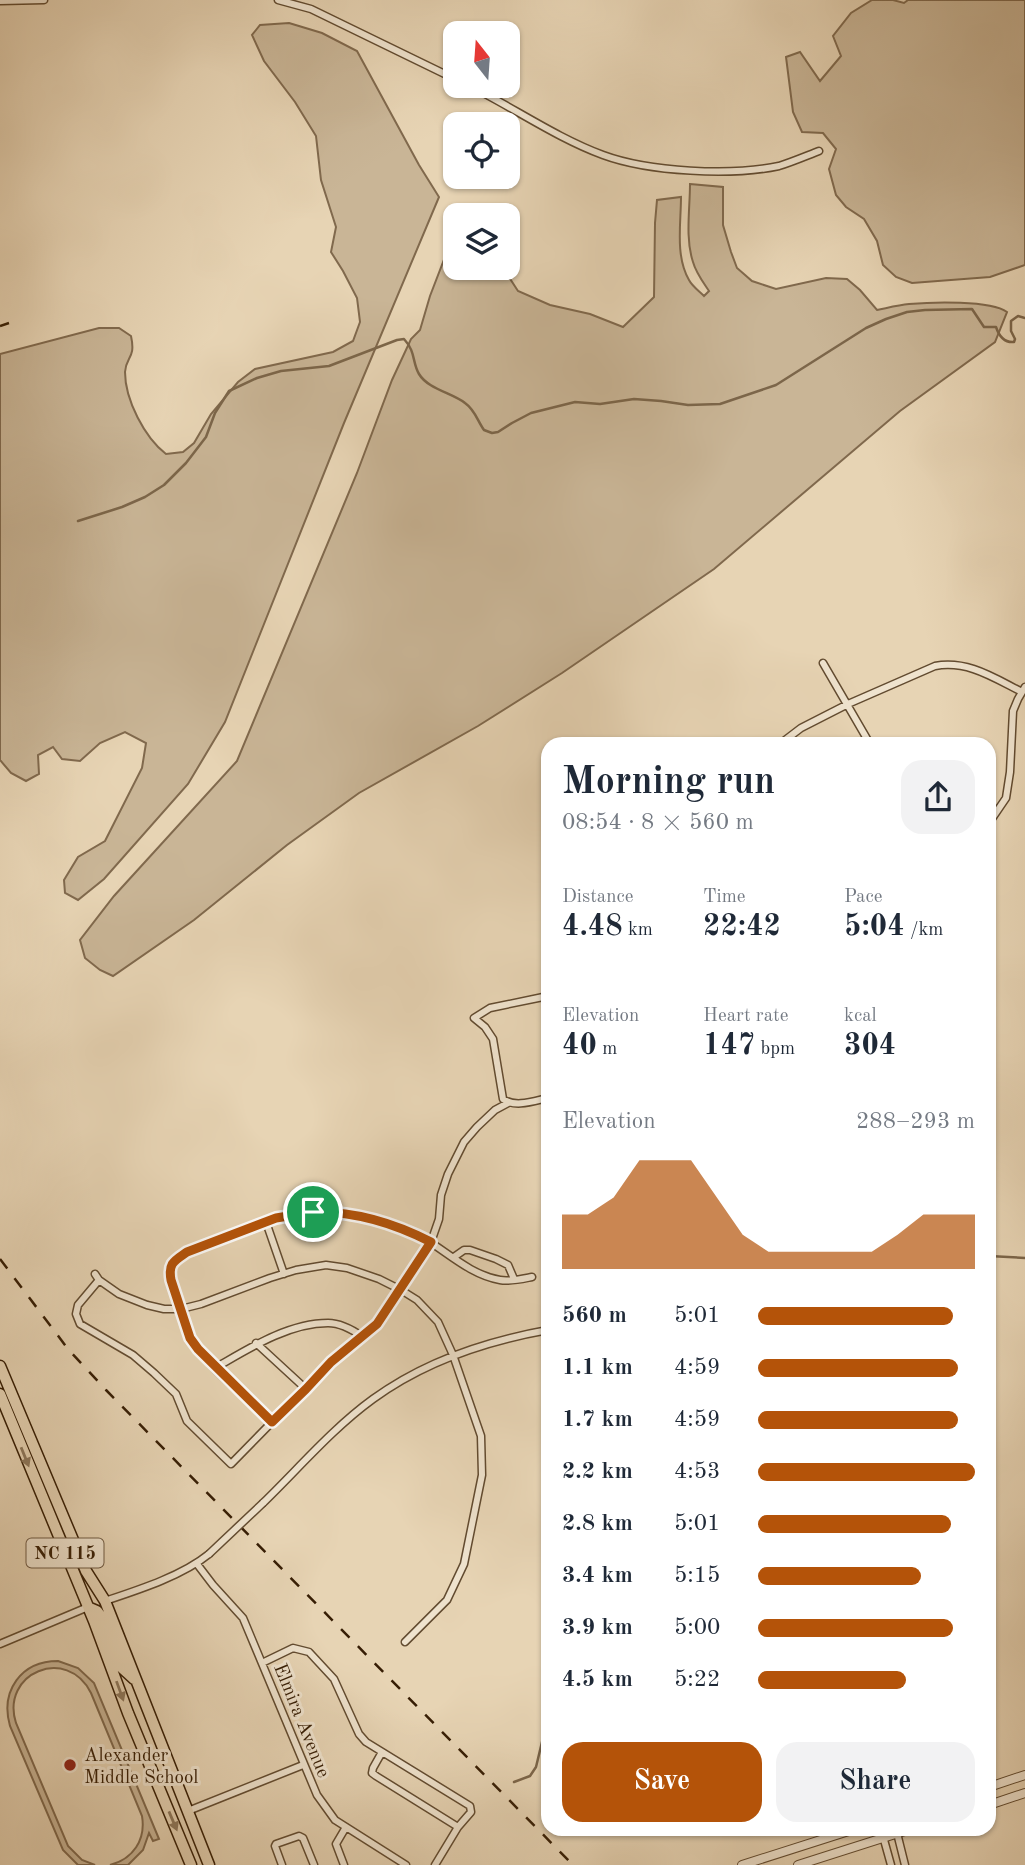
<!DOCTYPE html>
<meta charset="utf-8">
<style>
:root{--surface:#fff;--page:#f2f2f3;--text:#1f2937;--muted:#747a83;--accent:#b45309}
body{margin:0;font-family:"Old Standard TT",serif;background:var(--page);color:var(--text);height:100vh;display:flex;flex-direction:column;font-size:26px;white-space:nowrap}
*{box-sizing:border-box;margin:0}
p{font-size:23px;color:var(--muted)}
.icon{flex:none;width:38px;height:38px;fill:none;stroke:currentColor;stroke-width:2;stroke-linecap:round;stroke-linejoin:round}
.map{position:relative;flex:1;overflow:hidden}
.drawer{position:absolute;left:541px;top:737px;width:455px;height:1099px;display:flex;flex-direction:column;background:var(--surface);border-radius:21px;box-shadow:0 2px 5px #0004}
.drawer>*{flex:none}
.needle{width:46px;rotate:343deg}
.controls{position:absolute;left:443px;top:21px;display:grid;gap:14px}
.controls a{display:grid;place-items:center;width:77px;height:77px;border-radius:14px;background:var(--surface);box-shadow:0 2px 5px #0004;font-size:35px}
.pin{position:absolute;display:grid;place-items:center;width:60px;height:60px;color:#fff;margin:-30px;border:4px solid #fff;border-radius:50%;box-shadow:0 2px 7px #0007}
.round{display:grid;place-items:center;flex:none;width:74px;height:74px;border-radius:21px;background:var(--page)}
.head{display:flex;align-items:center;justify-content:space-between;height:119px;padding:0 21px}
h1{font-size:38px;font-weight:800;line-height:52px}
.stats{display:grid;grid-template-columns:repeat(3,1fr);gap:10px;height:119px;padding:7px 21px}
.stats div{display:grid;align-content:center}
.stats b{font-size:30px;font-weight:800}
.stats small{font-size:19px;font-weight:400}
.stats p{font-size:19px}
.chart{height:196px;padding:14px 21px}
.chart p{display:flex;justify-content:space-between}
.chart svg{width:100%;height:126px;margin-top:7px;fill:var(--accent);opacity:.7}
.primary-button{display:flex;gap:14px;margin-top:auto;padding:14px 21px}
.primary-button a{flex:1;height:80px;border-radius:21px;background:var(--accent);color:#fff;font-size:28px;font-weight:800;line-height:80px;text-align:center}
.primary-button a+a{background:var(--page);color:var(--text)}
ul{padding:0 21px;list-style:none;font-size:23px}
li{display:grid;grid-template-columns:112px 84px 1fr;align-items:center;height:52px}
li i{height:18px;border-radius:9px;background:var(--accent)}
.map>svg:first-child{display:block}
.green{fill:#c9b596;stroke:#80694d;stroke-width:2}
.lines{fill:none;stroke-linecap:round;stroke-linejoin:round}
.stream{stroke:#7c664a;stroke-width:2.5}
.minor-casing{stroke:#624b30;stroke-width:9}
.tertiary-casing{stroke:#624b30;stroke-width:10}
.primary-casing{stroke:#361d04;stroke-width:13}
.minor{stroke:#efe3ce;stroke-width:6}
.tertiary{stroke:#efe3ce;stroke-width:8}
.primary{stroke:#e7d4b4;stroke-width:10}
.rail{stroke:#361d04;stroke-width:2.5;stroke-dasharray:12 12;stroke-linecap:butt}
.minor-bridge-casing{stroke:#624b30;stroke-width:9;stroke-linecap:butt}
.minor-bridge{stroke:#efe3ce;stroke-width:6}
.oneway{fill:#8e785c}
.route-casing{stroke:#fff;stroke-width:14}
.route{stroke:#b45309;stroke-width:9}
.poi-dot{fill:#8f2418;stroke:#efe3ce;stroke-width:2.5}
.labels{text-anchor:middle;stroke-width:6;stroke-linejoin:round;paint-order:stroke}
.shield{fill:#efe3ce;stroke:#6e5841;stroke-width:2}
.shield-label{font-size:18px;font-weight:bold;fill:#361d04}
.street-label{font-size:19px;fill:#361d04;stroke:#efe3ce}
.poi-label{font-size:19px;fill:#361d04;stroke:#efe3ce;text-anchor:start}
</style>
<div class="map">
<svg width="1025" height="1865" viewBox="0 0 1025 1865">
<rect width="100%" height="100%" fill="#e7d4b4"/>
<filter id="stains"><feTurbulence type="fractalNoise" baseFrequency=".00286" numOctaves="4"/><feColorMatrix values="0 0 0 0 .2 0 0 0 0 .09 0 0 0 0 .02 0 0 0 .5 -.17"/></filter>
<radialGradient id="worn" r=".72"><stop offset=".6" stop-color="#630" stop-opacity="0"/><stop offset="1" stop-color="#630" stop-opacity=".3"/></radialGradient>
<path class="green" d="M872,0H893L904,3L908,0H1025V265L990,277L912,283L896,277L883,265L877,241L864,219L846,207L836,195L829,169L836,149L823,133L802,132L793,112L786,57L800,52L820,81L841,56L833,36L851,13Z
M289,23L322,33L357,51L419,165L439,197L344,423L225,722L188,784L104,879L78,900L65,893L64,880L78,857L105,841L142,768L146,743L125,732L100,743L80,761L62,759L53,747L38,755L39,774L26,781L11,773L0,760V354L99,328H119L131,336C136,359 126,356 125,372C125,400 145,438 166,454L183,452L194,443L211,414L238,382L255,369L333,352L353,341L360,322L357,298L343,271L331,252L336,227L321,180L316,136L295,102L264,61L252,35L260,25Z
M690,184L723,187V225L731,252L737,268L752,281L776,289L826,278L847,279L860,290L877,310C887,308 898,305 909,304C932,302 990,300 1007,312L995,342L900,411L714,569L562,673L478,726L359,793L287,845L194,920L113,976L100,970L85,958L80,940L114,896L237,761L357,473L392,380L411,339L420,330L430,296L455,231V268H503L518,291L550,305L590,314L623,327L654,297L655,223L657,200L681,197C681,223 675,256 689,280C692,286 699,291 704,296L709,291C703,282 696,273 693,262C685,238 690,209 690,184Z
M58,1661L78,1668L94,1683L159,1839L153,1841L149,1833L143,1850L128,1865H110C133,1859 146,1840 142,1816L91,1693C67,1645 0,1673 16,1723L68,1846L82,1860L95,1865H78L63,1850L10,1726C0,1691 21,1661 58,1661Z"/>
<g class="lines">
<path class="stream" d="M78,521L122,507L145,497L164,485L186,463L206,437L215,413L229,391L257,378L281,371L329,366L397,340L404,339C416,352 412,362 419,374C428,389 452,393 465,403C475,410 477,420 484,430L492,433L498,432L512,423L531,413L575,402L600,404L634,399L661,401L688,405L720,404L776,385L866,328L886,319L907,312L925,310L972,309L984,327H996C999,336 1004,343 1014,342L1015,339L1011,331V321L1018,316L1025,318
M989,1256L1025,1258
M514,1782L530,1776L536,1767L548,1717"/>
<g class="minor-casing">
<path id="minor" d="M278,0L311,9L455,79
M0,1L44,0
M470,86C514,108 557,138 603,155C649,172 731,176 779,166C792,162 806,156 819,151
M823,663L870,744
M780,744L801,728L848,704L935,666C968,660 994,678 1022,692
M989,823L1006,798L1010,772L1013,711L1018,699L1025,687
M548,996L490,1008L474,1018L485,1027L493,1039L503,1099C515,1108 534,1101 548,1098
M266,1222L284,1274
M454,1257L464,1250H470L496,1259L508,1265L514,1279
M95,1274L99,1280L119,1294L147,1305L164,1309H181L201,1304L270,1278L296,1270L326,1265L347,1268L379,1279L401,1290L417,1300L438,1322L453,1355L481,1436L482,1475L464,1564L447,1600L405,1642
M99,1280L78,1305L76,1314L80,1324L133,1355L154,1373L176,1394L187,1421L231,1464L331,1362L377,1324L431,1242L439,1219L441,1195L448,1174L464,1142L477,1127L495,1110L508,1103
M256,1343L306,1389
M215,1368C248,1349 288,1323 328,1323C341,1323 353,1330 363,1337
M272,1422C249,1400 205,1365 191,1339C185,1328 183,1315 179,1303C169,1277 161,1269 187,1252C216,1241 247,1225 277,1218C320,1207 366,1212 407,1229C439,1243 465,1274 500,1280C510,1282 522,1279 532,1277
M263,1503C299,1468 333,1428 373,1399C425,1361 486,1341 548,1330
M197,1564L213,1585L243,1618L317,1795L335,1820L406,1865
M105,1601C138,1590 182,1576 209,1554
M0,1644L88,1607
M262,1663L293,1648L309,1652L334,1679L359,1734L366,1742L470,1806L471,1812L458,1827L435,1865
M382,1752L373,1768L372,1773L376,1776L458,1827
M188,1811L303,1765
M881,1829L891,1865
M896,1829L905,1865
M282,1865L275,1846L276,1844L299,1836L303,1838L314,1865
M344,1865L336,1844L346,1827"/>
</g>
<g class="tertiary-casing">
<path id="tertiary" d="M989,1787L1025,1775
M989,1805L1025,1793
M742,1865L855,1829
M798,1865L911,1829"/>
</g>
<g class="primary-casing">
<path id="primary" d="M0,1366L86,1571L105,1601L209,1865
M0,1394L94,1621L128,1713L191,1865
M90,1608L97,1611L100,1615L122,1668L134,1679"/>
</g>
<use href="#minor" class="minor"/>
<use href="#tertiary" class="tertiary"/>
<use href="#primary" class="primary"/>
<path class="rail" d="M0,326L9,323
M0,1259L68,1349L106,1390L573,1865"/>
<g class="minor-bridge-casing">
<path id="minor-bridge" d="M209,1554L263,1503"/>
</g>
<use href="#minor-bridge" class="minor-bridge"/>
</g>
<defs><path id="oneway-solid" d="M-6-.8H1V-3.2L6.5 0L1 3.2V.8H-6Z" transform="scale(1.75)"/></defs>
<g class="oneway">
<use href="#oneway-solid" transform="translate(25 1457) rotate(68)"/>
<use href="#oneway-solid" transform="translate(120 1691) rotate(70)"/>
<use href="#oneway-solid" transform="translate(173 1821) rotate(67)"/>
</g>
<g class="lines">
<g class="route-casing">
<path id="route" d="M313,1212C355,1211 394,1223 431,1242L377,1324L331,1362L306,1389L272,1422L198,1349L190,1338L171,1280C168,1263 174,1261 187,1252L276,1218Z"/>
</g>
<use href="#route" class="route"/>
</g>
<circle class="poi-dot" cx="70" cy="1765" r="7"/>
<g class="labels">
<rect class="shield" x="26.5" y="1538.5" width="77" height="29" rx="5"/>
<g class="shield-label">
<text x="65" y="1559">NC 115</text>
</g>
<g class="street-label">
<text transform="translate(303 1720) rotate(68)" y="7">Elmira Avenue</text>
</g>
<g class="poi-label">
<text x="84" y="1761">Alexander<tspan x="84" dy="22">Middle School</tspan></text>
</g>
</g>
<rect width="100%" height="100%" filter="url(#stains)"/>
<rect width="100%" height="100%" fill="url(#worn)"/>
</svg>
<div class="controls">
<a><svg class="needle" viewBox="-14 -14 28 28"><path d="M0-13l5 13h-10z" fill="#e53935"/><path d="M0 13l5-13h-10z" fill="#747a83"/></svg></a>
<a><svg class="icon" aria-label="locate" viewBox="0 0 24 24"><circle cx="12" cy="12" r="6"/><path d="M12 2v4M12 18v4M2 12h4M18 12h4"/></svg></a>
<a><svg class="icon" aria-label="layers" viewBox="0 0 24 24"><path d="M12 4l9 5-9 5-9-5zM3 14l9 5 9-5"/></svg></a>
</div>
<div class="pin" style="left:313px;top:1212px;background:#1e9e55"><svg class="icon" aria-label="arrive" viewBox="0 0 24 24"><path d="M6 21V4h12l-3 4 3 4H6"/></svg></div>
<section class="drawer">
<div class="head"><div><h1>Morning run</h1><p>08:54 · 8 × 560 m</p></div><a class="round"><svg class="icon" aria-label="share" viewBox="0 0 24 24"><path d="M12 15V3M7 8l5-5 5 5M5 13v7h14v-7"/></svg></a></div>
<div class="stats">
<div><p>Distance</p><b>4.48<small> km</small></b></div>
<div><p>Time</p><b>22:42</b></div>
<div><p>Pace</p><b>5:04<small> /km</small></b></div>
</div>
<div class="stats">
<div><p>Elevation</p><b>40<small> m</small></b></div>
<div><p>Heart rate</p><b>147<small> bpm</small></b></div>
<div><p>kcal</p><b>304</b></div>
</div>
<div class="chart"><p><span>Elevation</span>288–293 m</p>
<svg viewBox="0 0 160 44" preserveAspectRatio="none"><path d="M0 44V25L10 25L20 19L30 6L40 6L50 6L60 19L70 32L80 38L90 38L100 38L110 38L120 38L130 32L140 25L150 25L160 25V44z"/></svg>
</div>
<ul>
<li><b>560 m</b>5:01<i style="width:90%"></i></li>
<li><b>1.1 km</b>4:59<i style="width:92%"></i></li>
<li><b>1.7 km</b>4:59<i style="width:92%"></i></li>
<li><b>2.2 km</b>4:53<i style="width:100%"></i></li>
<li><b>2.8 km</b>5:01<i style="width:89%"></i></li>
<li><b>3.4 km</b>5:15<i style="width:75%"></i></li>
<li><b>3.9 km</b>5:00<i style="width:90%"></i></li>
<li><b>4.5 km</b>5:22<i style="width:68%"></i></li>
</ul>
<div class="primary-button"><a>Save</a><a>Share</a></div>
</section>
</div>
